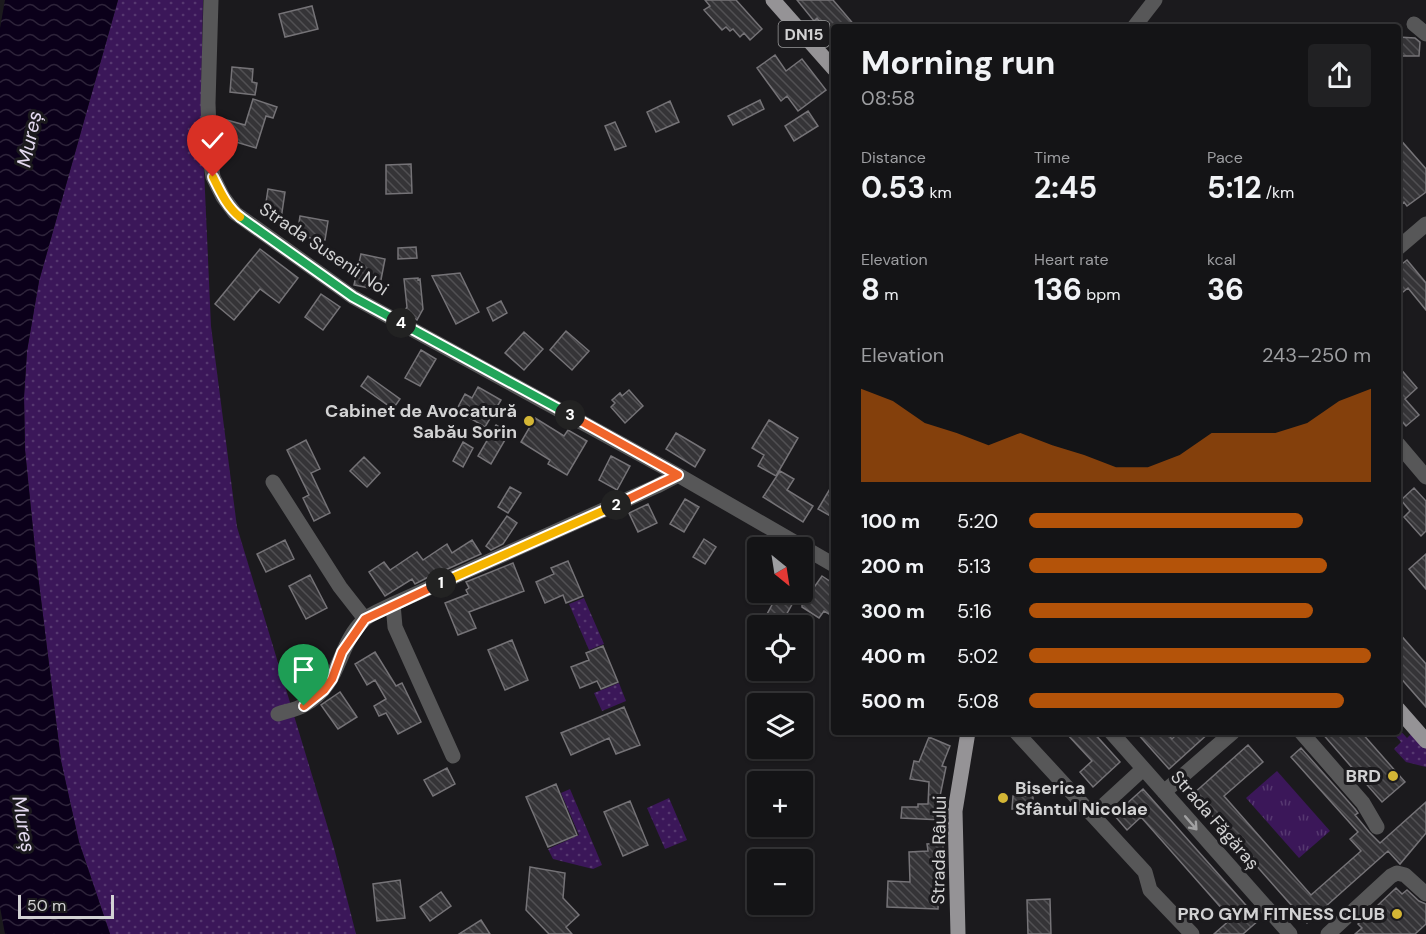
<!DOCTYPE html>
<meta charset="utf-8">
<style>
:root{--surface:#141416;--page:#212123;--text:#f1f3f6;--muted:#9d9ea1;--line:#333335;--accent:#b45309}
body{margin:0;font-family:"DM Sans",sans-serif;background:var(--page);color:var(--text);height:100vh;display:flex;flex-direction:column;font-size:22px;white-space:nowrap}
*{box-sizing:border-box;margin:0}
p{font-size:20px;color:var(--muted)}
.icon{flex:none;width:33px;height:33px;fill:none;stroke:currentColor;stroke-width:2;stroke-linecap:round;stroke-linejoin:round}
.map{position:relative;flex:1;overflow:hidden}
.details{position:absolute;left:831px;top:24px;width:570px;height:711px;display:flex;flex-direction:column;background:var(--surface);border-radius:6px;box-shadow:0 2px 4px #0004,0 0 0 2px var(--line)}
.details>*{flex:none}
.needle{width:39px;rotate:150deg}
.tools{position:absolute;left:747px;top:537px;display:grid;gap:12px}
.tools a{display:grid;place-items:center;width:66px;height:66px;border-radius:6px;background:var(--surface);box-shadow:0 2px 4px #0004,0 0 0 2px var(--line);font-size:30px}
.scale{position:absolute;left:18px;bottom:15px;width:96px;box-sizing:border-box;padding-left:6px;border:3px solid #d2d2d3;border-top:0;font-size:16px;line-height:21px;white-space:nowrap;color:#d2d2d3;-webkit-text-stroke:4px #1b1a1d;paint-order:stroke}
.pin{position:absolute;display:grid;place-items:center;width:51px;height:51px;color:#fff;margin:-62px -26px;border-radius:50% 50% 50% 0;rotate:-45deg;box-shadow:0 0 6px #0007}
.pin .icon{rotate:45deg}
.km{position:absolute;width:30px;height:30px;margin:-15px;border-radius:50%;background:#222;color:#fff;font-size:16px;line-height:30px;text-align:center}
.round{display:grid;place-items:center;flex:none;width:63px;height:63px;border-radius:6px;background:var(--page)}
.headline{display:flex;align-items:center;justify-content:space-between;height:102px;padding:0 30px}
h1{font-size:33px;font-weight:700;line-height:45px}
.figures{display:grid;grid-template-columns:repeat(3,1fr);gap:9px;height:102px;padding:6px 30px}
.figures div{display:grid;align-content:center}
.figures b{font-size:30px;font-weight:700}
.figures small{font-size:16px;font-weight:400}
.figures p{font-size:16px}
.chart{height:168px;padding:12px 30px}
.chart p{display:flex;justify-content:space-between}
.chart svg{width:100%;height:108px;margin-top:6px;fill:var(--accent);opacity:.7}
ul{padding:0 30px;list-style:none;font-size:20px}
li{display:grid;grid-template-columns:96px 72px 1fr;align-items:center;height:45px}
li i{height:15px;border-radius:8px;background:var(--accent)}
.map>svg:first-child{display:block}
.grass{fill:url(#grass-dots)}
.park{fill:url(#park-tufts)}
.water{fill:url(#water-waves)}
.building{fill:url(#building-back-hatch);stroke:#757377;stroke-width:1.5}
.lines{fill:none;stroke-linecap:round;stroke-linejoin:round}
.minor{stroke:#575758;stroke-width:15}
.major{stroke:#959396;stroke-width:15}
.oneway{stroke:#a1a1a2}
.split-1-casing{stroke:#fff;stroke-width:12}
.split-2-casing{stroke:#fff;stroke-width:12}
.split-3-casing{stroke:#fff;stroke-width:12}
.split-4-casing{stroke:#fff;stroke-width:12}
.split-5-casing{stroke:#fff;stroke-width:12}
.split-6-casing{stroke:#fff;stroke-width:12}
.split-1{stroke:#f0652b;stroke-width:8}
.split-2{stroke:#f5b400;stroke-width:8}
.split-3{stroke:#f0652b;stroke-width:8}
.split-4{stroke:#22a559;stroke-width:8}
.split-5{stroke:#22a559;stroke-width:8}
.split-6{stroke:#f5b400;stroke-width:8}
.poi-dot{fill:#d4b635;stroke:#1b1a1d;stroke-width:2}
.labels{text-anchor:middle;stroke-width:6;stroke-linejoin:round;paint-order:stroke}
.shield{fill:#1b1a1d;stroke:#9b9b9c;stroke-width:1.5}
.shield-label{font-size:16px;font-weight:bold;fill:#d2d2d3}
.street-label{font-size:18px;fill:#d2d2d3;stroke:#1b1a1d}
.poi-label{font-size:18px;font-weight:bold;fill:#d2d2d3;stroke:#1b1a1d;text-anchor:end}
.water-label{font-size:20px;font-style:italic;fill:#e4daf0;stroke:#1b1a1d}
</style>
<div class="map">
<svg width="1426" height="934" viewBox="0 0 1426 934">
<defs>
<pattern id="grass-dots" width="8" height="8" patternUnits="userSpaceOnUse" patternTransform="scale(1.5)"><rect width="8" height="8" fill="#3b1759"/><path d="M2 2h.1M6 6h.1" fill="none" stroke="#563870" stroke-width="1.8" stroke-linecap="round"/></pattern>
<pattern id="park-tufts" width="24" height="20" patternUnits="userSpaceOnUse" patternTransform="scale(1.5)"><rect width="24" height="20" fill="#3b1759"/><path d="M3 7l-1-3M5 7V3M7 7l1-3M15 17l-1-3M17 17v-4M19 17l1-3" fill="none" stroke="#563870"/></pattern>
<pattern id="water-waves" width="16" height="10" patternUnits="userSpaceOnUse" patternTransform="scale(1.5)"><rect width="16" height="10" fill="#0b001a"/><path d="M0 5q4-4 8 0t8 0" fill="none" stroke="#2e243a"/></pattern>
<pattern id="building-back-hatch" width="6" height="6" patternUnits="userSpaceOnUse" patternTransform="scale(1.5)"><rect width="6" height="6" fill="#353437"/><path d="M-1 5l2 2M0 0l6 6M5-1l2 2" fill="none" stroke="#515053"/></pattern>
</defs>
<rect width="100%" height="100%" fill="#1b1a1d"/>
<path class="grass" d="M118,0H203L201,102L211,326L237,527L334,848L356,934H110L79,842L61,761L36,559L25,450L24,397L27,351L39,281Z
M584,598L604,644L589,650L569,604Z
M619,683L626,701L602,711L594,693Z
M1398,728L1407,738L1416,729L1426,741V767L1406,762L1394,749L1401,742L1392,732H1398Z
M570,789L602,865L593,869L553,859L548,849L579,835L561,793Z
M669,798L687,840L665,849L647,808Z"/>
<path class="park" d="M1277,771L1330,831L1299,858L1246,798Z"/>
<path class="water" d="M5,0H118L39,281L27,351L24,397L25,450L36,559L61,761L79,842L110,934H5L0,907V28Z"/>
<path class="building" d="M705,0H736L762,29L750,40L744,33L740,37L733,29L730,31L726,27L722,30L704,10L710,6Z
M797,0H833L856,27H834V39L817,18L814,21Z
M312,6L318,29L285,37L279,14Z
M1398,37L1415,38L1420,42L1419,56H1398Z
M775,55L786,71L802,59L826,90L798,111L787,96L781,101L757,68Z
M232,67L253,69L252,82L257,83L255,95L230,92Z
M253,99L277,107L273,118L266,116L256,148L219,137L223,119L245,125Z
M760,100L764,109L733,125L728,116Z
M670,101L679,122L656,132L647,112Z
M808,111L818,126L794,141L785,126Z
M615,122L626,146L615,150L605,126Z
M1398,137L1426,169V192L1407,206L1404,202L1398,207Z
M411,164L412,193L386,194V165Z
M268,189L285,192L281,219L264,216Z
M300,216L328,221L325,240L297,236Z
M416,247L417,258L398,259V248Z
M260,249L298,278L279,303L260,289L234,320L215,304Z
M361,254L385,259L379,290L354,285Z
M1407,260L1426,283V310L1408,288L1398,296V267Z
M460,273L479,312L456,324L432,276Z
M418,278V280L420,279L423,309L417,320L404,312L407,307L404,279Z
M321,294L340,307L323,330L305,317Z
M501,301L507,313L493,321L487,308Z
M566,331L589,351L572,370L550,350Z
M524,332L543,349L524,370L505,353Z
M421,350L436,359L420,386L405,378Z
M1398,366L1417,388L1405,399L1419,415L1406,426L1398,417Z
M368,376L400,399L393,409L361,386Z
M478,387L501,400L485,427L463,414L464,411L458,407L465,394L472,398Z
M629,390L643,406L625,423L611,407L615,403L612,400L620,393L622,396Z
M535,418L564,436L568,430L587,441L567,475L548,464L550,460L521,442Z
M769,420L798,438L776,476L758,466L764,455L752,448Z
M496,425L509,433L491,464L478,456Z
M676,433L705,450L695,467L666,449Z
M306,440L320,469L311,473L330,513L314,521L303,498L309,495L287,450Z
M463,442L473,448L463,467L453,461Z
M611,456L630,466L617,490L599,480Z
M364,457L380,473L367,487L350,471Z
M780,471L794,479L787,490L813,506L803,522L763,497Z
M834,482V518L818,509Z
M510,487L521,493L508,513L498,507Z
M1414,488L1426,501V531L1421,536L1404,517L1410,511L1401,500Z
M685,499L699,507L684,532L670,524Z
M648,504L657,523L638,532L629,513Z
M507,516L517,523L503,544L491,550L486,546Z
M704,539L716,547L705,564L693,557Z
M285,540L294,559L266,572L257,554Z
M472,540L481,554L443,571L442,570L415,584L412,579L385,596L369,572L384,562L390,570L417,552L423,560L447,544L452,553Z
M1426,554V589L1409,569Z
M568,561L583,596L566,603L563,595L545,603L536,582L554,574L551,568Z
M513,563L524,591L469,612L476,628L458,635L445,603L468,594L466,590L469,588L466,582Z
M310,575L327,608L306,619L289,586Z
M822,576L834,584V617L824,611L819,618L802,607V584L809,588L812,584L815,586Z
M779,592H799L781,624L766,616Z
M1398,632L1426,664V707L1398,675Z
M512,640L528,680L505,690L488,650Z
M603,646L618,682L601,689L597,681L580,688L571,667L589,660L586,653Z
M375,652L396,686L402,683L421,722L398,734L386,713L379,716L374,706L386,699L375,680L367,685L355,664Z
M307,653L324,666L310,686L293,673Z
M340,692L357,717L338,729L321,705Z
M624,707L640,745L616,754L609,738L571,755L561,733Z
M1065,732H1093L1120,762L1093,787L1080,772L1092,761Z
M1136,732H1166L1172,739L1179,732H1210L1169,769Z
M1321,732H1361L1405,782L1382,802Z
M929,737L950,746L942,766L946,767L939,801H943L942,820L901,818L902,807H918V804H928L929,782L910,779L914,761L919,762Z
M1248,745L1263,762L1224,796L1311,895L1361,851L1350,839L1358,832L1291,757L1301,748L1355,809L1358,813L1355,815L1369,832L1380,843L1426,802V833L1400,864L1388,851L1307,923L1193,794Z
M447,768L455,784L433,796L424,780Z
M556,784L577,835L548,847L526,797Z
M1143,789L1259,920L1243,934H1214L1231,919L1141,817L1127,830L1114,815Z
M1013,796H1033V810L1012,809Z
M630,801L648,845L623,856L604,812Z
M943,843V867H940L938,909L887,907L888,881L910,882L909,852L928,851L927,844Z
M530,867L565,873L563,898L579,915L566,927L572,934H549L526,910Z
M400,880L405,918L377,921L373,884Z
M1396,888L1402,894L1407,890L1419,901L1426,904V924L1415,934H1355L1362,928L1358,924Z
M441,892L451,906L430,921L420,907Z
M1050,899L1051,934H1028L1027,900Z
M481,920L490,934H459Z"/>
<g class="lines">
<path class="minor" d="M211,0L208,103L210,158L213,177L223,197L235,213L353,297L678,475L834,565
M1414,24L1426,34
M1134,27L1155,0
M1398,248L1426,224
M1398,444L1426,477
M273,482L340,587L365,619
M393,604L395,627L453,756
M278,714C286,711 296,710 304,705C342,685 336,646 364,620C371,613 384,609 393,604L657,486L678,475
M1016,732L1145,872L1150,890L1192,934
M1111,732L1290,934
M1301,732L1363,803L1377,827
M1164,792L1233,732
M1093,815L1143,769
M1328,934L1391,876L1397,873L1405,875L1426,894"/>
<path class="major" d="M773,0L834,69
M1398,709L1426,741
M958,934L955,811L968,732"/>
</g>
<defs><path id="oneway-shaft" d="M-6 0H5M1.5-3L5.5 0L1.5 3" fill="none" stroke-width="1.6" stroke-linecap="round" stroke-linejoin="round" transform="scale(1.5)"/></defs>
<use class="oneway" href="#oneway-shaft" transform="translate(1191 823) rotate(49)"/>
<g class="lines">
<g class="split-1-casing">
<path id="split-1" d="M304,706L324,690L332,679L342,652L365,619L441,583"/>
</g>
<g class="split-2-casing">
<path id="split-2" d="M441,583L616,505"/>
</g>
<g class="split-3-casing">
<path id="split-3" d="M570,415L678,475L616,505"/>
</g>
<g class="split-4-casing">
<path id="split-4" d="M401,323L570,415"/>
</g>
<g class="split-5-casing">
<path id="split-5" d="M240,217L353,297L401,323"/>
</g>
<g class="split-6-casing">
<path id="split-6" d="M213,177C220,191 227,207 240,217"/>
</g>
<use href="#split-1" class="split-1"/>
<use href="#split-2" class="split-2"/>
<use href="#split-3" class="split-3"/>
<use href="#split-4" class="split-4"/>
<use href="#split-5" class="split-5"/>
<use href="#split-6" class="split-6"/>
</g>
<g class="poi-dot">
<circle cx="529" cy="421" r="6"/>
<circle cx="1393" cy="776" r="6"/>
<circle cx="1003" cy="798" r="6"/>
<circle cx="1397" cy="914" r="6"/>
</g>
<g class="labels">
<rect class="shield" x="778.5" y="21" width="51" height="26" rx="4.5"/>
<g class="shield-label">
<text x="804" y="40">DN15</text>
</g>
<g class="street-label">
<text transform="translate(324 249) rotate(34)" y="6">Strada Susenii Noi</text>
<text transform="translate(1215 820) rotate(49)" y="6">Strada Făgăraș</text>
<text transform="translate(939 850) rotate(-89)" y="6">Strada Râului</text>
</g>
<g class="poi-label">
<text x="517" y="417">Cabinet de Avocatură<tspan x="517" dy="21">Sabău Sorin</tspan></text>
<text x="1381" y="782">BRD</text>
<text x="1015" y="794" text-anchor="start">Biserica<tspan x="1015" dy="21">Sfântul Nicolae</tspan></text>
<text x="1385" y="920">PRO GYM FITNESS CLUB</text>
</g>
<g class="water-label">
<text transform="translate(29 139) rotate(-78)" y="7">Mureș</text>
<text transform="translate(24 824) rotate(80)" y="7">Mureș</text>
</g>
</g>
</svg>
<div class="tools">
<a><svg class="needle" viewBox="-14 -14 28 28"><path d="M0-13l5 13h-10z" fill="#e53935"/><path d="M0 13l5-13h-10z" fill="#9d9ea1"/></svg></a>
<a><svg class="icon" aria-label="locate" viewBox="0 0 24 24"><circle cx="12" cy="12" r="6"/><path d="M12 2v4M12 18v4M2 12h4M18 12h4"/></svg></a>
<a><svg class="icon" aria-label="layers" viewBox="0 0 24 24"><path d="M12 4l9 5-9 5-9-5zM3 14l9 5 9-5"/></svg></a>
<a>+</a>
<a>−</a>
</div>
<div class="scale">50 m</div>
<div class="pin" style="left:304px;top:706px;background:#1e9e55"><svg class="icon" aria-label="arrive" viewBox="0 0 24 24"><path d="M6 21V4h12l-3 4 3 4H6"/></svg></div>
<div class="pin" style="left:213px;top:177px;background:#d93025"><svg class="icon" aria-label="check" viewBox="0 0 24 24"><path d="M5 12l5 5 9-10"/></svg></div>
<b class="km" style="left:441px;top:583px">1</b>
<b class="km" style="left:616px;top:505px">2</b>
<b class="km" style="left:570px;top:415px">3</b>
<b class="km" style="left:401px;top:323px">4</b>
<section class="details">
<div class="headline"><div><h1>Morning run</h1><p>08:58</p></div><a class="round"><svg class="icon" aria-label="share" viewBox="0 0 24 24"><path d="M12 15V3M7 8l5-5 5 5M5 13v7h14v-7"/></svg></a></div>
<div class="figures">
<div><p>Distance</p><b>0.53<small> km</small></b></div>
<div><p>Time</p><b>2:45</b></div>
<div><p>Pace</p><b>5:12<small> /km</small></b></div>
</div>
<div class="figures">
<div><p>Elevation</p><b>8<small> m</small></b></div>
<div><p>Heart rate</p><b>136<small> bpm</small></b></div>
<div><p>kcal</p><b>36</b></div>
</div>
<div class="chart"><p><span>Elevation</span>243–250 m</p>
<svg viewBox="0 0 160 44" preserveAspectRatio="none"><path d="M0 44V6L10 11L20 20L30 24L40 29L50 24L60 29L70 33L80 38L90 38L100 33L110 24L120 24L130 24L140 20L150 11L160 6V44z"/></svg>
</div>
<ul>
<li><b>100 m</b>5:20<i style="width:80%"></i></li>
<li><b>200 m</b>5:13<i style="width:87%"></i></li>
<li><b>300 m</b>5:16<i style="width:83%"></i></li>
<li><b>400 m</b>5:02<i style="width:100%"></i></li>
<li><b>500 m</b>5:08<i style="width:92%"></i></li>
</ul>
</section>
</div>
